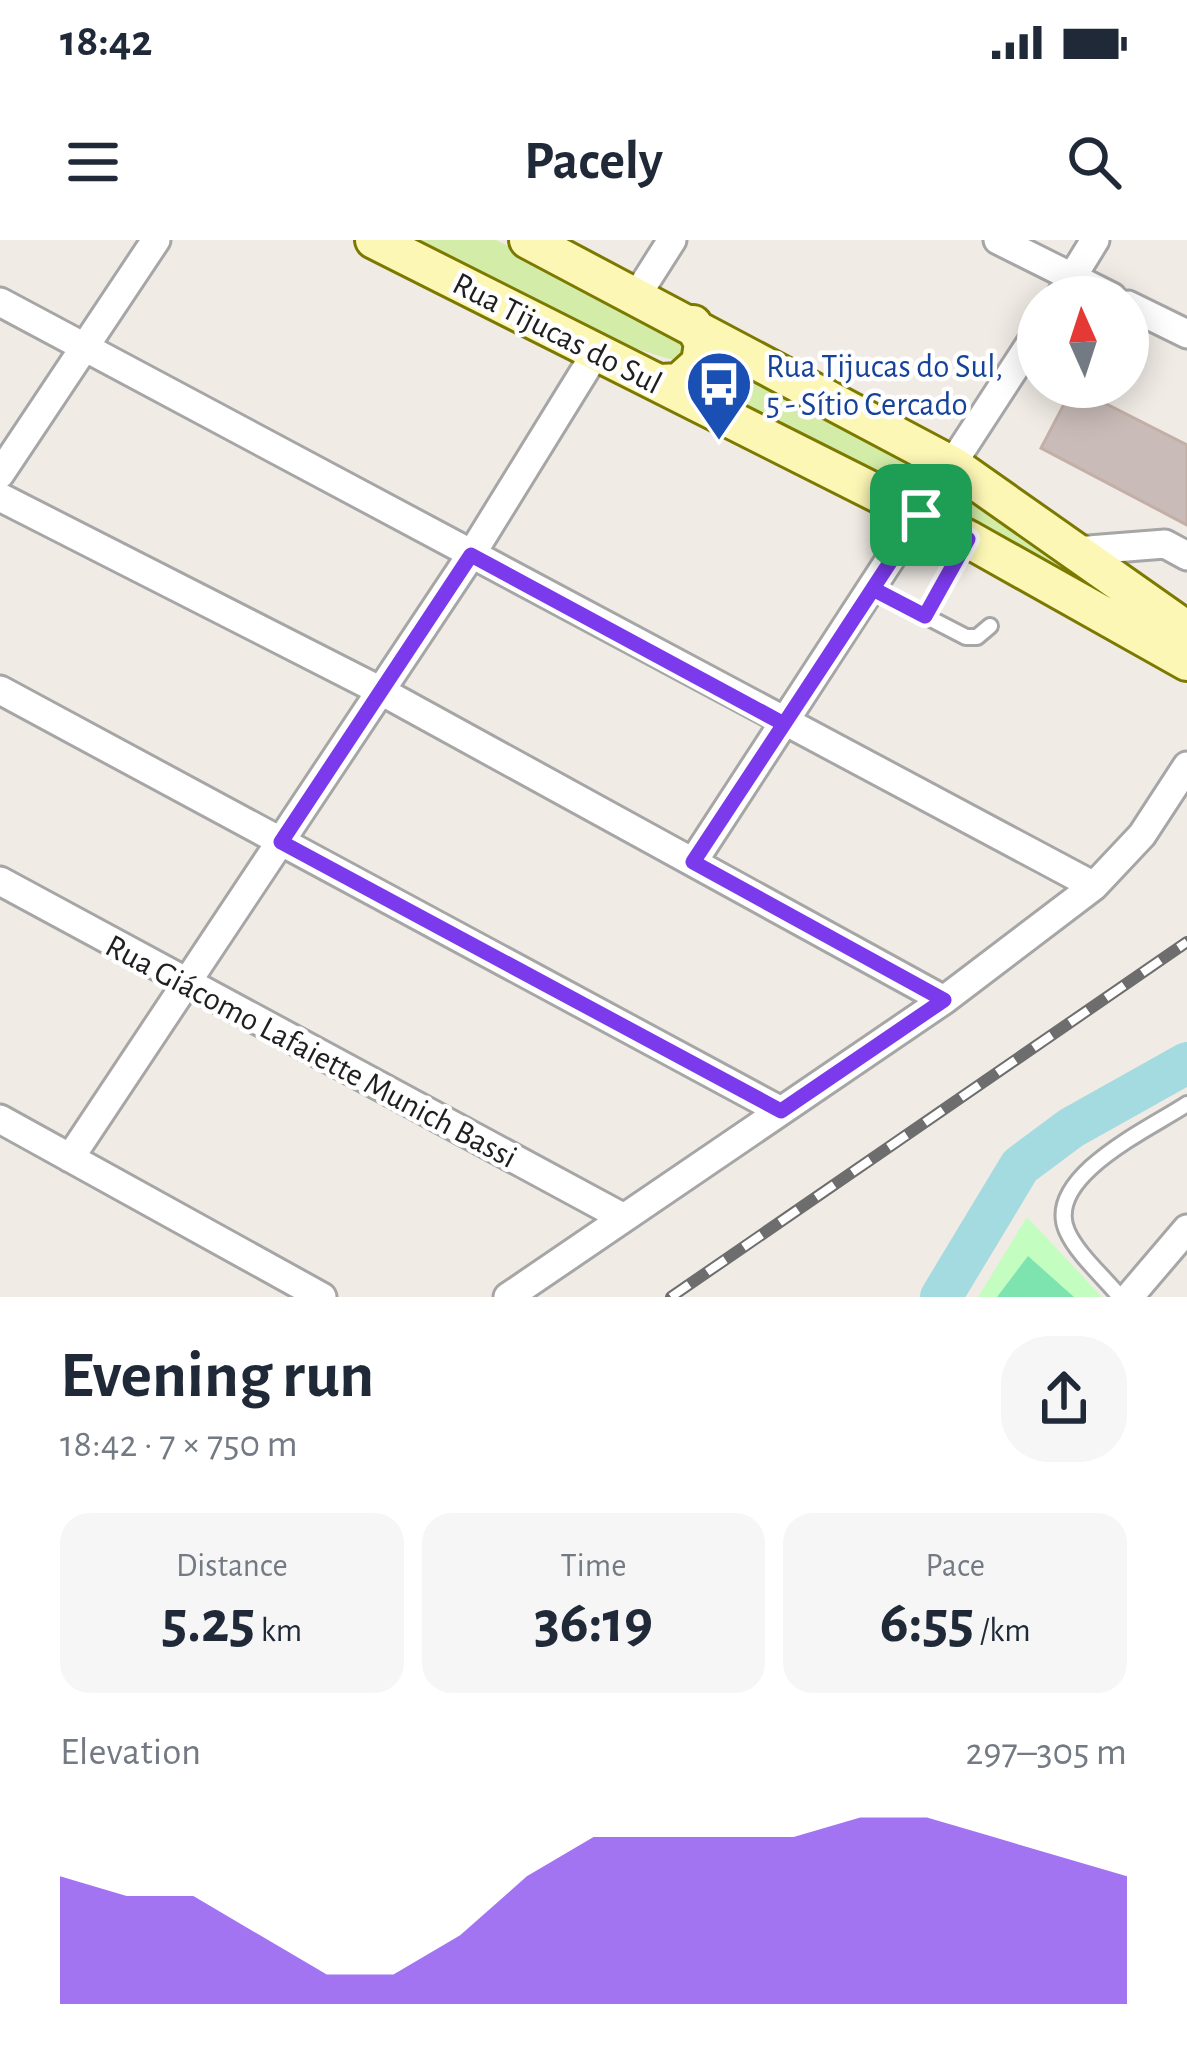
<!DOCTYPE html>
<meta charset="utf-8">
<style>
:root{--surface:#fff;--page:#f6f6f7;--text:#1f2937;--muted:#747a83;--accent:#7c3aed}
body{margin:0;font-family:"Alegreya Sans",sans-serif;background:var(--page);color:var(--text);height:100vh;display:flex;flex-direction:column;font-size:45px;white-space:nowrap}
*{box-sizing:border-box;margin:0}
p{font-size:39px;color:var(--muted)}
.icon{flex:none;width:66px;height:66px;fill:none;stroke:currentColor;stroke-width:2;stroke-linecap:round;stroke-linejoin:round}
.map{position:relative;height:1057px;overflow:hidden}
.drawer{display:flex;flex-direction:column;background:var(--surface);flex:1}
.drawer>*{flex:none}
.needle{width:78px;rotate:357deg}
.tools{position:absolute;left:1017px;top:36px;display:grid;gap:24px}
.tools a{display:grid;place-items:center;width:132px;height:132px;border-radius:50%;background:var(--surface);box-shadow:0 6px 30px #0003;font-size:60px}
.pin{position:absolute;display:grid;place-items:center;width:102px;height:102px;color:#fff;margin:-51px;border-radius:24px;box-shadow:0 6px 18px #0006}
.round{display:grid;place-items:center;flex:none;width:126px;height:126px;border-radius:48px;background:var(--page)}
.head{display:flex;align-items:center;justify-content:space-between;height:204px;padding:0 60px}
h1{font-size:66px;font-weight:700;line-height:90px}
.metrics{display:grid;grid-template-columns:repeat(3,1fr);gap:18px;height:204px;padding:12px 60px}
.metrics div{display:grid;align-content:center;border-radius:30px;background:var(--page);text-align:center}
.metrics b{font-size:60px;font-weight:700}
.metrics small{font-size:33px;font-weight:400}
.metrics p{font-size:33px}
.chart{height:336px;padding:24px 60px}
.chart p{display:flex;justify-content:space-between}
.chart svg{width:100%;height:216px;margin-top:12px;fill:var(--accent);opacity:.7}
.status{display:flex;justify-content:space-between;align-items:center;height:84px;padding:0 60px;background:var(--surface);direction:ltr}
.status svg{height:33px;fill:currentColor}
header{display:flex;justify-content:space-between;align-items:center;height:156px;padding:0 60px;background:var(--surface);font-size:54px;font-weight:700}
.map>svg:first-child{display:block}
.grass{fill:#d3eda8}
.park{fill:#c3fdc0}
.pitch{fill:#7ee4af}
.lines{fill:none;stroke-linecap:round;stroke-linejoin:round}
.river{stroke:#a3dbe0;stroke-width:42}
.building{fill:#c9bcb8;stroke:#c3afa6;stroke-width:3}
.lane-casing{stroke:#a6a6a6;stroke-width:20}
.street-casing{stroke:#a6a6a6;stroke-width:33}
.secondary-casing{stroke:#7c7900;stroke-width:42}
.lane{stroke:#fff;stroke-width:14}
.street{stroke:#fff;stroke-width:27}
.secondary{stroke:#fdf7b6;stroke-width:36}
.rail-casing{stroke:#6d6d6d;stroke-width:12}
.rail{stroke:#fff;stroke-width:8;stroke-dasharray:22;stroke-linecap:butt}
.route-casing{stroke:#fff;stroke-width:24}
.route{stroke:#7c3aed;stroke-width:15}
.labels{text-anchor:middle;stroke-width:9;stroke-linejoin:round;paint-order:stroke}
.street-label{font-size:33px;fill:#1f1f1f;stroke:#fff}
.transit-label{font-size:33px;fill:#164399;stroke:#fff;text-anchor:start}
</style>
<div class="status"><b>18:42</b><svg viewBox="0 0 49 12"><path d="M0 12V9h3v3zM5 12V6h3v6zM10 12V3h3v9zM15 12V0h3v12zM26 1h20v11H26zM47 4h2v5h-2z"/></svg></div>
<header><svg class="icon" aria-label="menu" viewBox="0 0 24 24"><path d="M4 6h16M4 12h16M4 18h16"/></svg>Pacely<svg class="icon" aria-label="search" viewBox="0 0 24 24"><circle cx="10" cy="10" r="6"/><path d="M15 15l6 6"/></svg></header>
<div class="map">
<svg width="1187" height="1057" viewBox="0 0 1187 1057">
<rect width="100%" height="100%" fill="#f0ebe5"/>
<path class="grass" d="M408,0H496L689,98L693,105L679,120L666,118L591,94Z
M717,113L921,224V244L913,251L696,146Z
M963,253L1187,400L950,273Z"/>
<path class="park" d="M1027,977L1102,1057H978Z"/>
<path class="pitch" d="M1028,1016L1074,1057H997Z"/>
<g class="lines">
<path class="river" d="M941,1057L1020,926L1071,888L1187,823"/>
</g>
<path class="building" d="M1073,147L1187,205V285L1041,208Z"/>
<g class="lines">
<g class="lane-casing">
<path id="lane" d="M873,349L966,397H977L990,386
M925,376L966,303
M1120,1057C1104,1037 1077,1014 1067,991C1043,937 1151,888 1187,864"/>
</g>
<g class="street-casing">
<path id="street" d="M998,0L1112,57
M637,55L672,0
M1060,57L1095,0
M0,62L1094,646
M1128,65L1187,94
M0,234L156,0
M0,257L381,451L944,760
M1076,311L1165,304L1187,316
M0,450L781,871
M693,622L1038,92
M0,641L624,978
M0,879L322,1057
M70,918L471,315L597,111
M508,1057L944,760L1094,646L1142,595L1187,526
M1129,1057L1187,989"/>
</g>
<g class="secondary-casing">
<path id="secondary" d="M374,0L968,299L1187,422
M528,0L954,226L1187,390
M660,143L679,142L700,123L703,103L693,84"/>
</g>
<use href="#lane" class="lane"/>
<use href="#street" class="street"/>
<use href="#secondary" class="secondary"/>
<g class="rail-casing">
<path id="rail" d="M671,1057L1187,702"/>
</g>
<use href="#rail" class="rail"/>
</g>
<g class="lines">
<g class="route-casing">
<path id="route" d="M921,275L784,484L471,315L281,602L781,871L944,760L693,622L873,349L925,376L968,299L921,275"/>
</g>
<use href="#route" class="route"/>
</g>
<defs>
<g id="bus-pin" transform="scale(3.45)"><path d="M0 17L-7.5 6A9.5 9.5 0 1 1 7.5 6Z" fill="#1a4fb4" stroke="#fff"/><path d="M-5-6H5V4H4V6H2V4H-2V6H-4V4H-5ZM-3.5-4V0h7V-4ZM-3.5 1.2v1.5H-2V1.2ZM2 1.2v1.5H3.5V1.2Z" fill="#fff"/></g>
</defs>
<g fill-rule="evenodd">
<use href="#bus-pin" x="719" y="144"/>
</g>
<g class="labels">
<g class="street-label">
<text transform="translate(558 92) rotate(27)" y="12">Rua Tijucas do Sul</text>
<text transform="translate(312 810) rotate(28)" y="12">Rua Giácomo Lafaiette Munich Bassi</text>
</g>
<g class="transit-label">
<text x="766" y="137">Rua Tijucas do Sul,<tspan x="766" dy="38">5 - Sítio Cercado</tspan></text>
</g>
</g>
</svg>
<div class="tools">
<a><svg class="needle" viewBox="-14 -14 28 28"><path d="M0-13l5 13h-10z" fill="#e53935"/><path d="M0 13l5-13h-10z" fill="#747a83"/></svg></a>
</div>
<div class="pin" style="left:921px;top:275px;background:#1e9e55"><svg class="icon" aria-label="arrive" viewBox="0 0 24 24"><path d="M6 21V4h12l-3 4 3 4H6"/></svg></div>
</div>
<section class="drawer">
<div class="head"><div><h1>Evening run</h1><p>18:42 · 7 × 750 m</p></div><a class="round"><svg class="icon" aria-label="share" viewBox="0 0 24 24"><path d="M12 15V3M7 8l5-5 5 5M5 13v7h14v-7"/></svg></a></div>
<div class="metrics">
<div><p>Distance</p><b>5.25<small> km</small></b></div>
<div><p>Time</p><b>36:19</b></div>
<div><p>Pace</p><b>6:55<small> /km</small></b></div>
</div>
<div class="chart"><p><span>Elevation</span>297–305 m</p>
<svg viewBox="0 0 160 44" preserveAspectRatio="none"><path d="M0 44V18L10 22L20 22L30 30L40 38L50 38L60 30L70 18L80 10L90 10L100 10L110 10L120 6L130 6L140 10L150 14L160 18V44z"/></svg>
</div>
</section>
